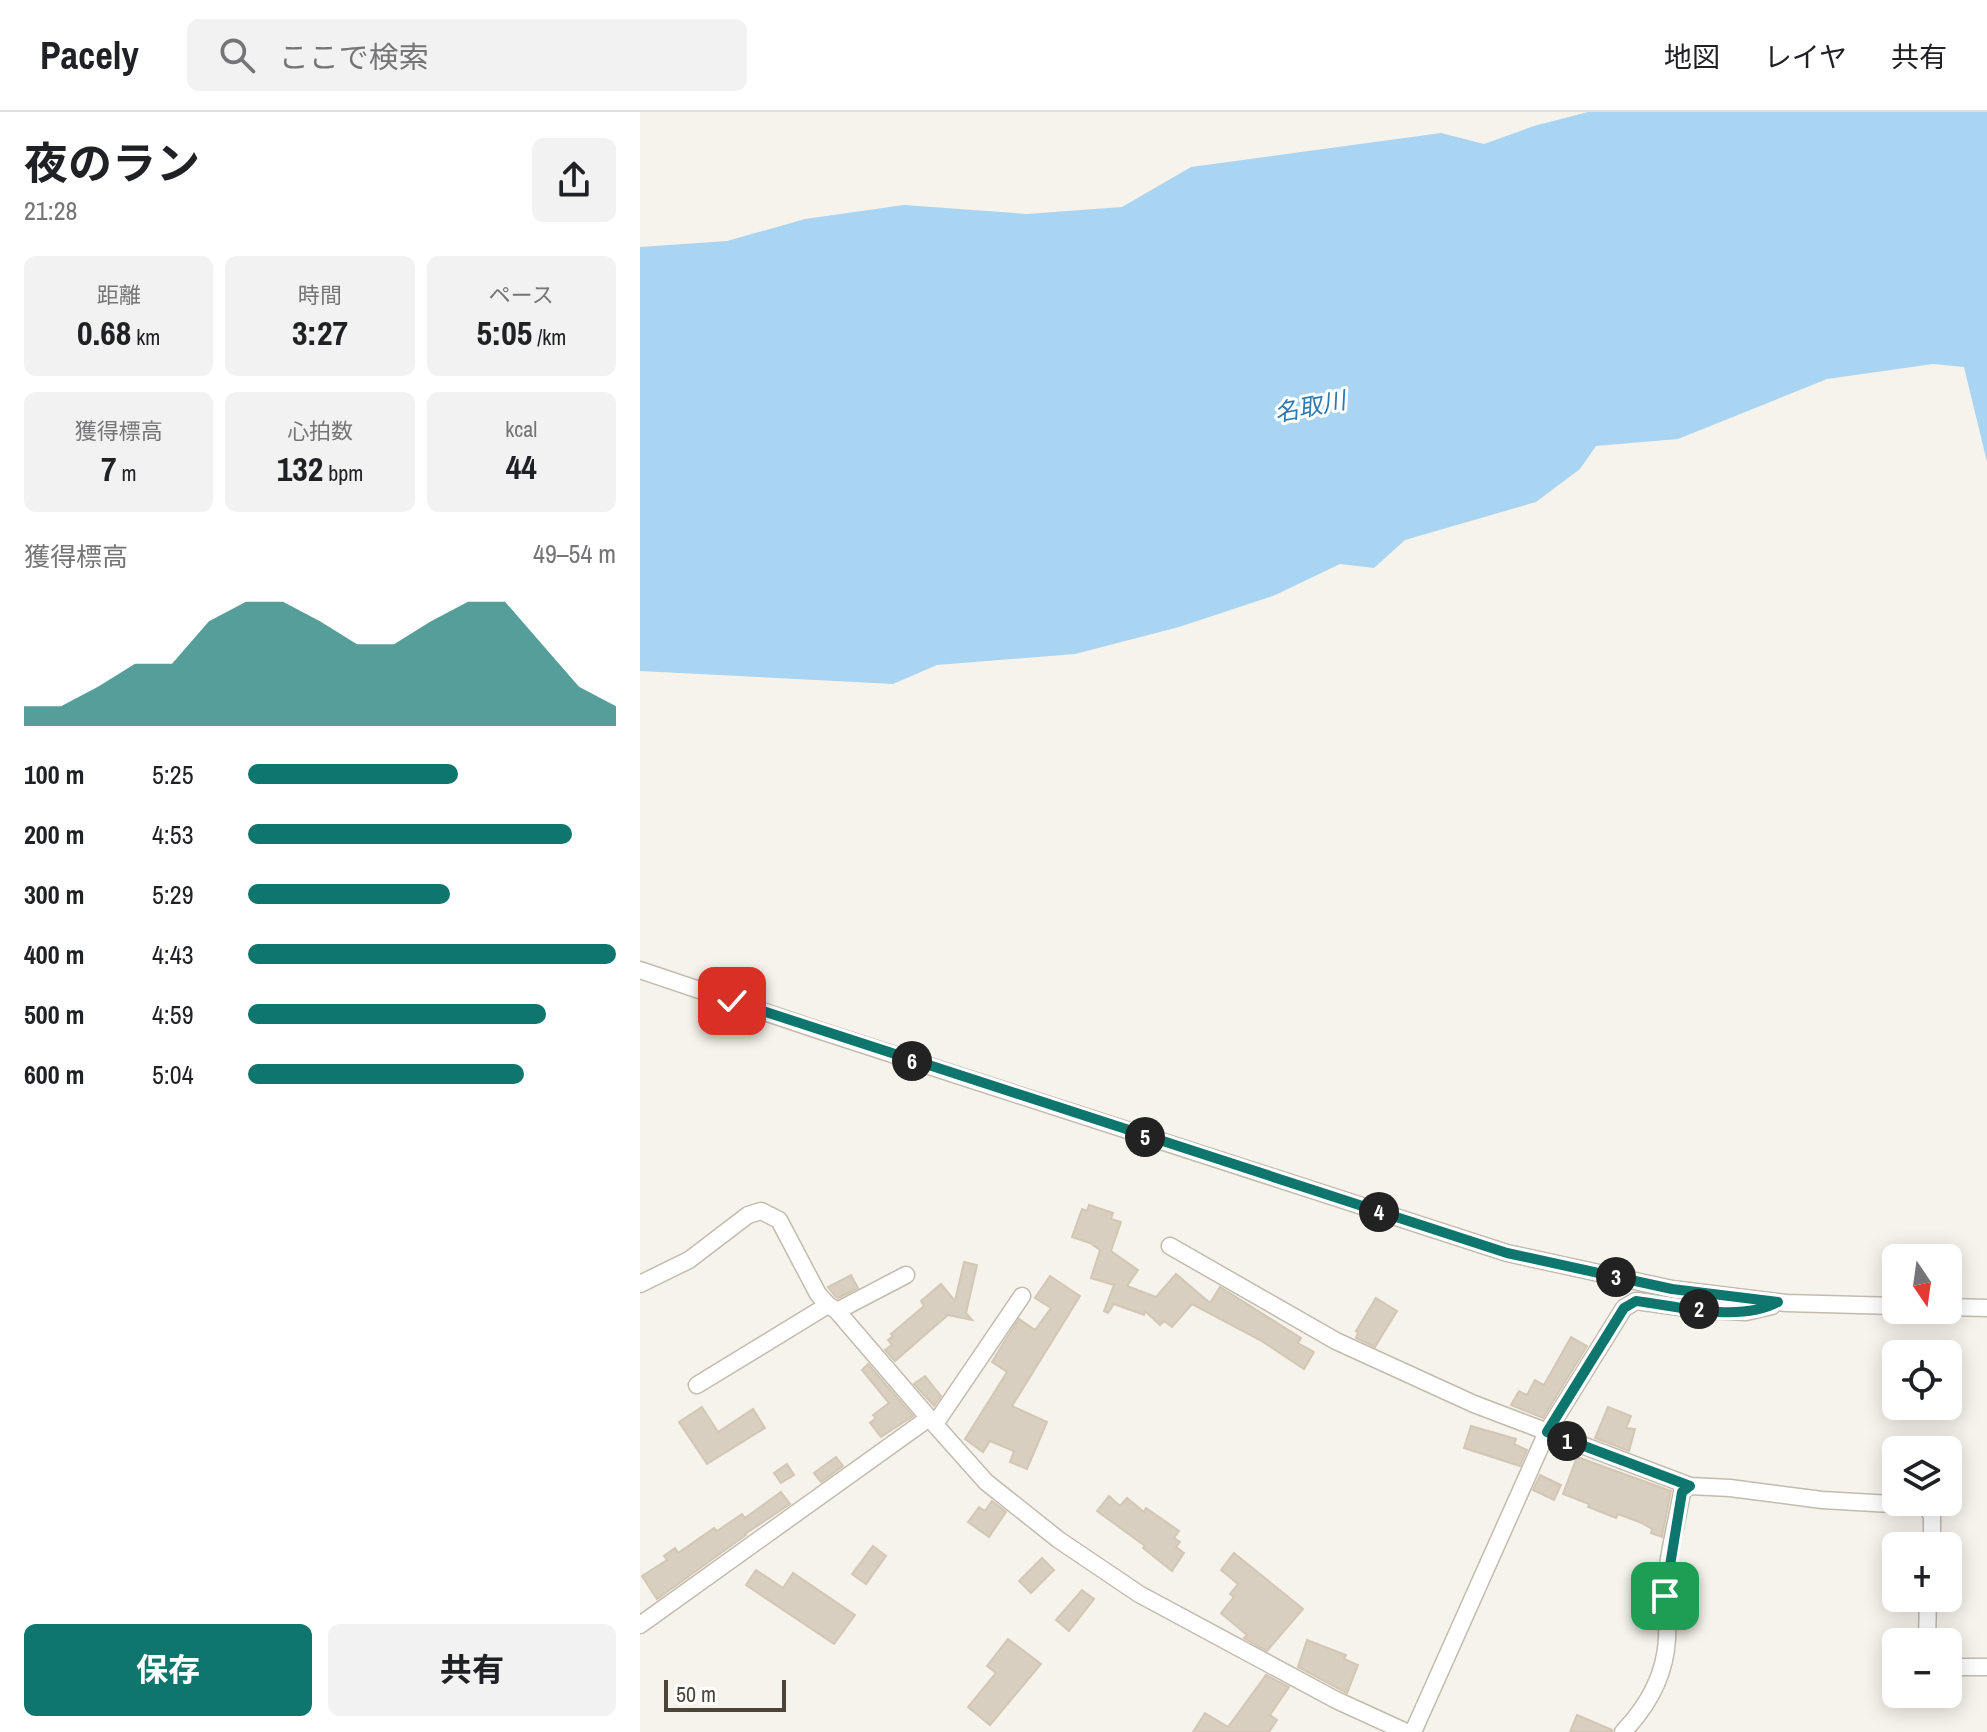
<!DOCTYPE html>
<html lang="ja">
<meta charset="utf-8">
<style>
:root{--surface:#fff;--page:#f2f2f2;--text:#202124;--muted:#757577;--line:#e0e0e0;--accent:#0f766e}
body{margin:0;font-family:"Archivo Narrow","Noto Sans JP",sans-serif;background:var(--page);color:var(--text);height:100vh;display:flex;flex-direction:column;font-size:30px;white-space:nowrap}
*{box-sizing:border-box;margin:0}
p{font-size:26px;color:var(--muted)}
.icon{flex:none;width:44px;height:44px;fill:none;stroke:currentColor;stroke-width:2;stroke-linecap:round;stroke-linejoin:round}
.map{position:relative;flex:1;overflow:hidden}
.sheet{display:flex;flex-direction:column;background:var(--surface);width:640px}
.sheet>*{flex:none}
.needle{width:52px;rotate:167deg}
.fabs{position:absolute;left:1242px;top:1132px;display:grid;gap:16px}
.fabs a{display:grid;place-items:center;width:80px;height:80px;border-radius:12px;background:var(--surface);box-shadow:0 4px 20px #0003;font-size:40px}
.scale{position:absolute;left:24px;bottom:20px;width:122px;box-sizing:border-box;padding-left:8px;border:4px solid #4b4439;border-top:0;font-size:22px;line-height:28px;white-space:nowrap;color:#4b4439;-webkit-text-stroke:6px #fff;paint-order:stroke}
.pin{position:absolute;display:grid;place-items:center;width:68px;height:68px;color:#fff;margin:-34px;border-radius:16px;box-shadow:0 4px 12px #0006}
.km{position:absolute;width:40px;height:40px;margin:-20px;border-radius:50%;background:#222;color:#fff;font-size:22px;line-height:40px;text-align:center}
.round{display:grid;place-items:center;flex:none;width:84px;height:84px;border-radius:12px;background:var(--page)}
.head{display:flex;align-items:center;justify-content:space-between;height:136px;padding:0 24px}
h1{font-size:44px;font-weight:700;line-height:60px}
.metrics{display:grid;grid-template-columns:repeat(3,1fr);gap:12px;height:136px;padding:8px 24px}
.metrics div{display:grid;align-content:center;border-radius:12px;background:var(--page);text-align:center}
.metrics b{font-size:34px;font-weight:700}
.metrics small{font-size:22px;font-weight:400}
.metrics p{font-size:22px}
.chart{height:224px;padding:16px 24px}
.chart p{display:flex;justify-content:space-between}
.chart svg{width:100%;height:144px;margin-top:8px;fill:var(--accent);opacity:.7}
.cta{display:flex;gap:16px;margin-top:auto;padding:16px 24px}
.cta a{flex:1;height:92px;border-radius:12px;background:var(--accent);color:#fff;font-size:32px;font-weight:700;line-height:92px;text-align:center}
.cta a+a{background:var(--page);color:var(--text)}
ul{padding:0 24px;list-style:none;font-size:26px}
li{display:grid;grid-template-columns:128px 96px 1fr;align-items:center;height:60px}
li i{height:20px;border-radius:10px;background:var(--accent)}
header{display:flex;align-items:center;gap:48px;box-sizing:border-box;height:112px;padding:0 40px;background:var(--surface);border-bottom:2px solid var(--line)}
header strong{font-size:38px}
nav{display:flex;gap:44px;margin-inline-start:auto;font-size:28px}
.search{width:560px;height:72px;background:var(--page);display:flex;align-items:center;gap:20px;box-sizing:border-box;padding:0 28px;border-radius:12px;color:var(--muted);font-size:30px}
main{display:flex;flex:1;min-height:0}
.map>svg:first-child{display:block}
.water{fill:#a9d4f2}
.building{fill:#d8cfc1;stroke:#d3c7b4;stroke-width:2}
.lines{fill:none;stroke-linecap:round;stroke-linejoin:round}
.minor-casing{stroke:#c2bbae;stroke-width:19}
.minor{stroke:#fff;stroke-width:16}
.route-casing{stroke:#fff;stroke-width:16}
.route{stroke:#0f766e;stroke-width:10}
.labels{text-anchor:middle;stroke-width:6;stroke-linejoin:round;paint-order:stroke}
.water-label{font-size:24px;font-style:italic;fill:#2e7ab2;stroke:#fff}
</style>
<header>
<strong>Pacely</strong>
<div class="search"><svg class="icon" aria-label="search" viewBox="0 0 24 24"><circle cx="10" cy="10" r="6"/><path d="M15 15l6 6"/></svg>ここで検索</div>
<nav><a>地図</a><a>レイヤ</a><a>共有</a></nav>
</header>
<main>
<section class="sheet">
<div class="head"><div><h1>夜のラン</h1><p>21:28</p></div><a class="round"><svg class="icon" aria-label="share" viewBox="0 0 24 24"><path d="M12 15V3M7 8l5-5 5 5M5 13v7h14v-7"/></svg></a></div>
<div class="metrics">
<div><p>距離</p><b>0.68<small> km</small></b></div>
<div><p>時間</p><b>3:27</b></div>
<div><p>ペース</p><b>5:05<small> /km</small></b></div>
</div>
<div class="metrics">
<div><p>獲得標高</p><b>7<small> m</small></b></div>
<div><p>心拍数</p><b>132<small> bpm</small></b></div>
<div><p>kcal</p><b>44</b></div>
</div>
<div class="chart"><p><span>獲得標高</span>49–54 m</p>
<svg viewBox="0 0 160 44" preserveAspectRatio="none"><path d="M0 44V38L10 38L20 32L30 25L40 25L50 12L60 6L70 6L80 12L90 19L100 19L110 12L120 6L130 6L140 19L150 32L160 38V44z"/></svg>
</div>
<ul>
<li><b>100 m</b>5:25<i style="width:57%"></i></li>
<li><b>200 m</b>4:53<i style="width:88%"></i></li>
<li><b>300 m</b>5:29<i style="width:55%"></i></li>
<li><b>400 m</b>4:43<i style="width:100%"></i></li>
<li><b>500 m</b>4:59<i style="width:81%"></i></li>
<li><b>600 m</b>5:04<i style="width:75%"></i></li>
</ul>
<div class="cta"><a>保存</a><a>共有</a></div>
</section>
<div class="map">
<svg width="1347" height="1620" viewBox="0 0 1347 1620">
<rect width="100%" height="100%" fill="#f6f3ec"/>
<path class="water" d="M948,0H1347V350L1324,255L1293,252L1187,267L1038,327L956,334L940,357L896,390L765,428L734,456L700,452L633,484L539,515L435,542L297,553L253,572L0,559V135L87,129L165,107L264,93L387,102L482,95L551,55L801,21L844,32L894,14Z"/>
<path class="building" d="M449,1093L473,1101L471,1107L481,1110L471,1139L498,1158L487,1174L516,1185L536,1162L570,1191L580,1175L661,1226L658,1231L674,1240L664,1257L620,1228L552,1192L532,1215L524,1209L520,1213L505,1199L504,1203L474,1192L468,1201L464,1199L474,1173L451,1166L460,1138L450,1131L432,1125L442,1097L447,1099Z
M324,1150L337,1153L326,1201L332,1208L308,1203L255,1249L245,1238L252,1233L248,1228L253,1224L251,1222L284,1194L281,1189L301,1172L315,1189Z
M211,1163L218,1176L198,1186L195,1184L188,1175Z
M410,1164L440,1184L372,1294L407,1310L387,1357L370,1350L374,1339L350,1329L343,1340L325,1327L367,1260L352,1250L366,1227L379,1207L395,1218L411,1196L395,1186Z
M736,1186L757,1199L735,1235L716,1226L718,1220L716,1219Z
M931,1225L947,1234L903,1306L871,1293L879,1279L887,1283L895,1268L904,1273Z
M228,1252L273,1304L241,1325L230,1311L236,1306L233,1303L249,1291L222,1258Z
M285,1264L301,1284L294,1294L274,1272Z
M62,1295L78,1320L113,1297L125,1316L67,1352L39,1310Z
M968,1295L991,1304L986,1316L995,1317L989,1339L955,1326Z
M831,1314L876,1327L874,1332L887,1338L880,1354L824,1336Z
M196,1345L203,1354L181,1370L174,1361Z
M937,1345L1031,1379L1022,1425L1011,1421L1012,1417L1002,1411L978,1402L976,1406L948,1395L949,1392L923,1382Z
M147,1352L154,1363L141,1371L134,1361Z
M900,1363L921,1373L914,1388L893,1378Z
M141,1380L150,1392L105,1422L106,1423L17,1487L2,1464L27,1448L24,1444L35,1436L38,1441L74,1416L77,1419L102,1402L105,1406Z
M469,1384L480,1394L487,1386L504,1400L506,1396L539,1419L534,1426L540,1430L536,1435L544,1441L532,1459L503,1436L505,1434L457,1399Z
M352,1389L366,1400L349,1425L328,1410L339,1395L345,1399Z
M233,1434L246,1444L226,1472L212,1462Z
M594,1441L663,1497L627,1539L604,1526L607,1523L581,1501L594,1485L590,1482L598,1472L581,1458Z
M402,1446L414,1458L391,1481L379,1469Z
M116,1458L143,1476L153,1461L215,1503L194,1532L106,1473Z
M442,1478L454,1487L429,1519L416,1508Z
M368,1527L401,1552L350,1613L328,1595L356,1561L347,1554Z
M667,1528L706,1543L704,1547L718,1553L707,1581L658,1555Z
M626,1563L649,1575L630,1603L637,1608L629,1620H553L565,1601L588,1615Z
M937,1603L972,1618V1620H930Z"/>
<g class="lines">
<g class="minor-casing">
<path id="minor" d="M0,858L184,920L867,1141L1032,1177L1146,1191L1256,1194
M530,1134L696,1229L834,1292L1050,1374
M0,1172L49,1148L108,1103L121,1099L139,1108L178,1182L188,1193
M1308,1195L1347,1196
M57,1273L188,1193L196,1198
M289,1306L346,1370L419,1428L499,1482L696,1588L766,1620
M295,1312L382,1184
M0,1513L289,1306L197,1199L266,1163
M1287,1530L1288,1486
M1308,1555H1347
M773,1620L907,1320L984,1196L996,1189L1061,1198L1106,1200L1132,1194
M983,1620C1008,1594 1025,1564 1027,1527C1028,1513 1025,1499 1025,1484C1026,1450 1036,1414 1042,1380L1050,1374L1090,1376L1182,1388L1286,1394L1292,1404V1434"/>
</g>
<use href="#minor" class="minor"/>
</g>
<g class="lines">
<g class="route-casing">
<path id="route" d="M92,889L867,1141L1032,1177L1138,1190C1100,1211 1037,1194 996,1189L984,1196L907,1320L1050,1374L1042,1380L1025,1484"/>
</g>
<use href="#route" class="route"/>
</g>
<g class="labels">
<g class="water-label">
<text transform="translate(670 295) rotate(-11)" y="8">名取川</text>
</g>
</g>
</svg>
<div class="fabs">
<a><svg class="needle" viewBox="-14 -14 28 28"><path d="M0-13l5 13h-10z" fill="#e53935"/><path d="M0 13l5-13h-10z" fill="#757577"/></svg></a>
<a><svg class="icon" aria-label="locate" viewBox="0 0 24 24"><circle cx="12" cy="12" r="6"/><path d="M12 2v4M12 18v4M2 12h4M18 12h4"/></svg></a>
<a><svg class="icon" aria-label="layers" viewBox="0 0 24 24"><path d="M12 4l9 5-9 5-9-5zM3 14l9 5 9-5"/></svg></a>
<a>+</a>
<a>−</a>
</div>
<div class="scale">50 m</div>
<div class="pin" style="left:1025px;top:1484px;background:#1e9e55"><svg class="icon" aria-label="arrive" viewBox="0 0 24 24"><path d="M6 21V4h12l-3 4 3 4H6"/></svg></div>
<div class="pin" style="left:92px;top:889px;background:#d93025"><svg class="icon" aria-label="check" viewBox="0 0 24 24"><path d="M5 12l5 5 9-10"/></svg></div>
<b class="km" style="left:927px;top:1329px">1</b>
<b class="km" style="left:1059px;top:1197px">2</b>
<b class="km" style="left:976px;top:1165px">3</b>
<b class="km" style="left:739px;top:1100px">4</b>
<b class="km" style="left:505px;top:1025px">5</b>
<b class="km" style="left:272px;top:949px">6</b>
</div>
</main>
